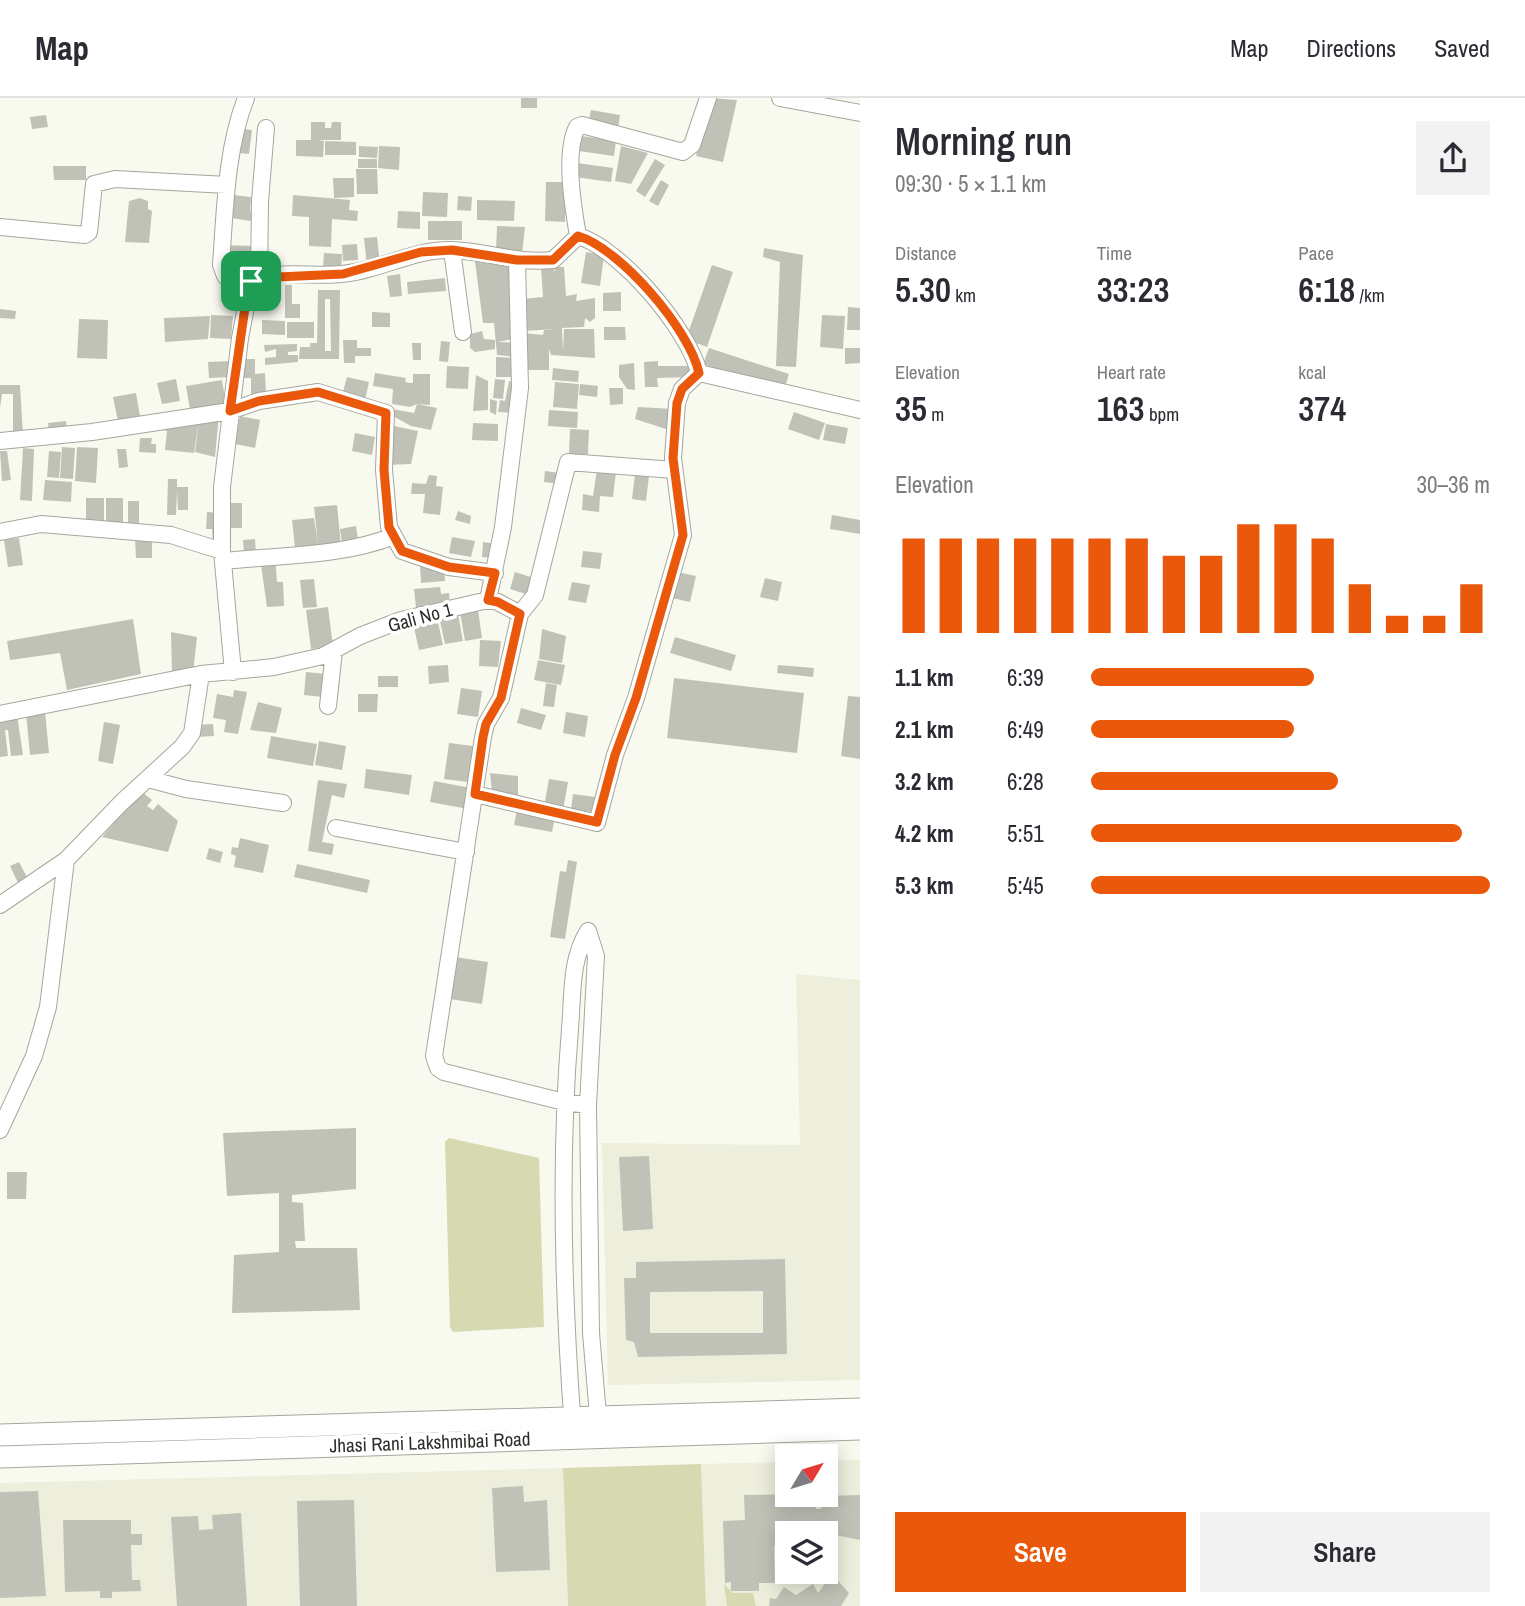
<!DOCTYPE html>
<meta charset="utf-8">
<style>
:root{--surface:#fff;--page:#f2f2f3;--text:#2b2b33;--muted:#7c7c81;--line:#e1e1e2;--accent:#ea580c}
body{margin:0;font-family:"Archivo Narrow",sans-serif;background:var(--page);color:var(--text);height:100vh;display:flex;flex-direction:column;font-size:26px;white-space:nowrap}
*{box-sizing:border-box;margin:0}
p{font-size:23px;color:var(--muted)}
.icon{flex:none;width:38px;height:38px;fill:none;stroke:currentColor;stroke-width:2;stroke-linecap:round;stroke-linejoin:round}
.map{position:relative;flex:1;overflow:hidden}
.drawer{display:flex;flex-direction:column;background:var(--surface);width:665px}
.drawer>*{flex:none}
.needle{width:46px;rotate:52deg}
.fabs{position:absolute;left:775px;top:1346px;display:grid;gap:14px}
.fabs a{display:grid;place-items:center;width:63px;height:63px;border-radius:0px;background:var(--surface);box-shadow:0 4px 18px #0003;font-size:35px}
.pin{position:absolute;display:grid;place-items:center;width:60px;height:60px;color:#fff;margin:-30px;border-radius:14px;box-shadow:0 4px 10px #0006}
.round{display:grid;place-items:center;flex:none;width:74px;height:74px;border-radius:0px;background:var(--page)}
.head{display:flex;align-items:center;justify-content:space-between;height:119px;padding:0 35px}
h1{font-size:38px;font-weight:600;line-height:52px}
.metrics{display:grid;grid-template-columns:repeat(3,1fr);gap:10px;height:119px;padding:7px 35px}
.metrics div{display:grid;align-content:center}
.metrics b{font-size:35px;font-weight:600}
.metrics small{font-size:19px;font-weight:400}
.metrics p{font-size:19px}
.chart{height:196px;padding:14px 35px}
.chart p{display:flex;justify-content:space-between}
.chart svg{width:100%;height:126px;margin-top:7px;stroke:var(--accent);stroke-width:6}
.button{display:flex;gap:14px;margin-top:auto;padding:14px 35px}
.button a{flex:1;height:80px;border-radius:0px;background:var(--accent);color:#fff;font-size:28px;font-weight:600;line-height:80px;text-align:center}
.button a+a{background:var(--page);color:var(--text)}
ul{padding:0 35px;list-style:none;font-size:23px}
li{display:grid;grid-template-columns:112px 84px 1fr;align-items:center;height:52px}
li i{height:18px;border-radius:9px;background:var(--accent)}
header{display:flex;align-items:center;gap:42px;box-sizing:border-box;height:98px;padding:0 35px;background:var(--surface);border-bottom:2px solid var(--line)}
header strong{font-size:33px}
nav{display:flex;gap:38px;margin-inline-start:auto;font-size:24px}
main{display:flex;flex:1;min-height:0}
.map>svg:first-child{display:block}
.built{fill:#edeedc;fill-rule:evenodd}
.green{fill:#d7dab0}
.building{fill:#c1c2b7;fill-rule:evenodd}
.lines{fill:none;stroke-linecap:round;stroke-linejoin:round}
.minor-casing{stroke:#a6a69c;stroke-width:18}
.major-casing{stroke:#a6a69c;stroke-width:23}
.minor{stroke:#fff;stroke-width:16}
.major{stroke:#fff;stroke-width:21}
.route-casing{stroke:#fff;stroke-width:14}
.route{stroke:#ea580c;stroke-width:9}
.labels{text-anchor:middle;stroke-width:7;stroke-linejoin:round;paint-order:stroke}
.street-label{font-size:19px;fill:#2c2d28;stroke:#fff}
</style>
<header>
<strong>Map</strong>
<nav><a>Map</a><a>Directions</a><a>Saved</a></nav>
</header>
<main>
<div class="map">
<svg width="860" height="1508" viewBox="0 0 860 1508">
<rect width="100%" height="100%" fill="#f9faef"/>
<path class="built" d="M796,876L860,882V1282L608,1287L602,1045L800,1047Z
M860,1362V1508H706L701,1366L787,1364L788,1396H826V1363ZM788,1435H826V1474H788Z
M563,1370L568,1508H0V1385Z"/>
<path class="green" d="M449,1040L539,1060L544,1229L453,1234L450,1229L445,1044Z
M701,1366L706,1508H568L563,1370Z
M724,1486L733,1495H753L756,1508H727Z"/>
<path class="building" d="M521,0H537V10H521Z
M710,0L737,2L723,64L696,58Z
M591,12L620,17L618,31L588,25Z
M46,17L48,29L32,31L30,19Z
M311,24H325V30H331L332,24H341V42H318L324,43L323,59L296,58V42H311Z
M243,31L252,32L249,56L240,55Z
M581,38L616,43L614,58L579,53Z
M325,43L356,44V57H325Z
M359,48L378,49L377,60L359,59Z
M379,48L400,49L399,72L378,70Z
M621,48L648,55L631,86L615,83Z
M358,61H377V70H358Z
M655,61L665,67L645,99L636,93Z
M577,65L613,70L611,84L575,79Z
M53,68H86V82H54Z
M356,71H377L378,96H357Z
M333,80H354V99L334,100Z
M661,82L669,87L658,108L649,103Z
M546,84H566L565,124L545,123Z
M423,94L448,95L447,119L422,118Z
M233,97L251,99L250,113L258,114L257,124L231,120Z
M293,97L350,102L349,112L358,113L357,123L332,121L331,149L309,148V119L292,118Z
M458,98L472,99L471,113L457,112Z
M140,100L148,103V111L152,113L149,145L125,144L129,103Z
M477,102L515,103L514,123L477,122Z
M398,113L420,114V131L397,130Z
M428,123H462V142H428Z
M497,128L525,129L522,156L496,153Z
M377,139L380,166L367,168L364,140Z
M357,146L358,162L343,163L342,147Z
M224,147L253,148L252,170L223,169Z
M764,150L803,157L796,269L776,268L780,164L763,159Z
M586,154L604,157L600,188L581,185Z
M324,155L342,156L341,171L323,170Z
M474,156L513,164L517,240L498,244L518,245L516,259L497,257L494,225H483Z
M712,167L733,174L707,249L686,241Z
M541,169H554V177L555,169H564L566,198L577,196L576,203L595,200V220L590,224L585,220L584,229L562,230L563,254L564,231H594L595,260L551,257L549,251V272H527L524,235L543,237L544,232L556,231L524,233L521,201L543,199Z
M400,176L402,198L390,199L387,178Z
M445,180L446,193L408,196L407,184Z
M257,187H278L277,209H257Z
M285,187H292V206H300V220H285Z
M318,192H340L339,261H299L300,249H310V245H317ZM325,201H330L331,253H325Z
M621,194V213H603V195Z
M848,209L860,210V232H847Z
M0,211L16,213L15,221L0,220Z
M372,214L390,215V229H372Z
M211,217L233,218L231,241L210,240Z
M822,217L845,218L843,251L820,249Z
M210,218L208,241L165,244L164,220Z
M79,221L108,222L107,261L77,260Z
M262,222L285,223V237L262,236Z
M287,224H314V240H287Z
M604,229H625L626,242H604Z
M482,233L484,241L495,242V251L475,254L470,250V236Z
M343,242H357V250H371V258H355V265H344Z
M441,243L450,244L448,264L439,263Z
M412,245H421V262H413Z
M297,246V253L288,254V257H298V264L265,267V260L276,259V251L265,254L264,247Z
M709,250L789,276L784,293L703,266Z
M845,250H860V265L845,266Z
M496,259L515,260V279H496Z
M241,261H255V276L265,275L266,295L251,296V280H242Z
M230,263L231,279L209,280L208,264Z
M658,263V268H691L692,279L657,280L658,289H645L644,264Z
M634,265L635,292L627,291L619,279V267Z
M447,268L469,269L468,291L446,290Z
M553,270L579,273L578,284L552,282Z
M375,275L406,280L405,284L409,285H413V276H430V307L417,306L437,310L431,332L411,328L391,317L392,311L414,315L417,306L410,309L392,306L393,291L373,288Z
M476,277L488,283V312L473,313Z
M347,279L369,284L364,307L341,301Z
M176,281L180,303L162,306L157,285Z
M495,281L505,282L503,301L493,300Z
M222,282L226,306L190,312L186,288Z
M509,283L518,285L515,315L498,314L500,302L505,303Z
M555,284L579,286L577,311L553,309Z
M580,286L598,288L597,299L579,297Z
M0,287H20L23,337H13V296H2L0,310Z
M609,290H623V306L610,307Z
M136,295L141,324L119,328L113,299Z
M490,301L497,303L496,317L490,314Z
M638,309L674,311L672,333L635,321Z
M549,312L578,314L577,330L548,328Z
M794,314L825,325L819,342L788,331Z
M219,317L215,359L195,354L199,322L194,355L165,352L167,333L160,331L185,323L199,322V318Z
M240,318L260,322L255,350L235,346Z
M66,323L67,332L49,334L48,325Z
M473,325L498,326V343L472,342Z
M826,326L848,330L845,346L823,342Z
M389,327L418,333L411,366L386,367Z
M570,331L589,332L588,356H569Z
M355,335L375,339L372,357L352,353Z
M140,340H152L151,346H156V355L139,354Z
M62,349L75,350L73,381L60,380Z
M77,349L98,350L96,385L75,383Z
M23,350L34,351L32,403L20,402Z
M117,351H126L128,369L119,370Z
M0,353H7L11,382L2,383Z
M49,353L61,354L59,380L47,379Z
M597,371L616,374L613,399L600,398L599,414L582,412L583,396L593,398Z
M545,373L560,375L559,386L544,384Z
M635,376L649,378L646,403L632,401Z
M429,377L437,378L436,388L443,389L440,417L423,415L425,396H411L412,385L426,386Z
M168,381H177V389H188V412H178L177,394L176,417H167Z
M45,382L72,384L71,404L43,402Z
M86,400H104V428H86Z
M106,400H123V427H106Z
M128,403H139V431H128Z
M231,405H242V430H231Z
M337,407L341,448L295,450L292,422L314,420L318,445L314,409Z
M458,413L471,418L470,426L455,422Z
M207,414L221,415L213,448L212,431H206Z
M832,417L860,422V436L830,431Z
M356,428L359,448L343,451L340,431Z
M452,439L475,443L471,459L449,455Z
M19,440L23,467L8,469L4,442Z
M135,441H152V460H136Z
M255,441L256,456H244L243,442Z
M483,444L496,446L495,460L482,459Z
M583,453L602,455L600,471L581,469Z
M275,459L277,484H283L284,508L267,509L260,460Z
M420,466L444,468L445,483L421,485Z
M515,474L537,481L532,498L510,491Z
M678,474L696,478L690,504L672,500Z
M765,480L782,484L778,503L760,499Z
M314,481L317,509L303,510L300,482Z
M572,484L590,487L586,505L568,502Z
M440,489L441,496L449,495L450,507L416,510L414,491Z
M328,509L333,548L311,551L306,512Z
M478,512L482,540L465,543L460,514Z
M458,516L463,543L445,546L439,519Z
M437,520L443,547L419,552L413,525Z
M133,521L141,576L67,592L60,555L10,562L7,543Z
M542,531L566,538L562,565L539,561Z
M171,534L197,539L193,575L172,577Z
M675,539L736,557L731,573L670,555Z
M480,542L501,543L498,569L479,568Z
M538,562L565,567L561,587L534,582Z
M448,567L449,584L429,586L428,568Z
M778,567L814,570L813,579L777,575Z
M306,574L326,576L323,599L304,597Z
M378,578H398V589H378Z
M674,580L804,595L797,655L667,640Z
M546,585L557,587L554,609L543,608Z
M461,590L482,593L478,619L457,616Z
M234,592L247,594L238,636L224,634L226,622L213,620L217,596L233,599Z
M358,596H378L377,614H358Z
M848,598L860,599V661L841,658Z
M258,604L282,610L276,635L250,632Z
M521,610L546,617L541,632L517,625Z
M45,613L49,655L30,657L26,615Z
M566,614L588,618L585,639L563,635Z
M17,617L23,657L11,658L8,632H5L8,658L0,659V620Z
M104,624L120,627L113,666L98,663Z
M213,626L214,638L197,639L196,627Z
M271,638L317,646L313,668L267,660Z
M319,643L346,648L342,672L315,667Z
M449,645L481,649L476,685L444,681Z
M366,671L412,677L409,697L364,690Z
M490,675L518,678V698L492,693Z
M549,681L568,684L563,712L544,709Z
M318,682L347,686L344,700L332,697L322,744L334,746L332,757L308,753Z
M434,683L471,690L468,711L430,704Z
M141,693L152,702L147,708L153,712L158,706L178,723L168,754L102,739Z
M573,696L595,699L591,714L571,711Z
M517,712L555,719L552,734L514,727Z
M240,740L269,747L263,775L234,769L236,758L231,756L232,749L238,750Z
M209,750L223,754L220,765L206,761Z
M568,762L577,764L565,841L550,839L560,773L566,774Z
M19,764L29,783L19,787L10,768Z
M297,766L370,782L367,795L294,779Z
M455,859L488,864L482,906L450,901Z
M356,1030V1091L292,1097V1104L303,1105L305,1143H295L296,1150H357L360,1212L232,1215L234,1157L279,1154V1095L227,1098L223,1035Z
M649,1058L653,1131L623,1133L619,1059Z
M7,1074H27L26,1101H7Z
M785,1161L787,1256L638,1259L634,1244L626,1242L624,1180H636V1164ZM763,1193V1235H650V1194Z
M523,1388L524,1404L547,1402L550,1472L496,1474L492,1390Z
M38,1393L46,1498L0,1500V1394Z
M806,1396L816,1398V1411H821L820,1398L860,1397V1442L835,1437L829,1439L827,1448L826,1435H788V1448H774L775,1485H759V1493H731V1484L725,1485L723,1423L745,1422L744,1397Z
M354,1402L357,1508H300L297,1403Z
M241,1415L247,1508H177L171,1419L198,1418L199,1432L213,1431L212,1417Z
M63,1422H131V1436H142V1447H131L132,1482H140L141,1493L112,1494V1500H100V1493L65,1494Z
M832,1476L849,1495L841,1508H769L770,1500L776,1501L784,1489L796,1497L813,1486L818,1495Z"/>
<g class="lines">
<g class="minor-casing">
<path id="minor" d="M246,0C226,51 225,112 221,167L225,178L251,183
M780,0L860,15
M0,129L85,137L89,134L94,86L115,81L227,87
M578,138C573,109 564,55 577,29L582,27L683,54L692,47L708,0
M452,152L463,234
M259,179L260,103L266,30
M699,275L860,312
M0,343L92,334L230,313L259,303L318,294L386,315L384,372L389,429L402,453L449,469L495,475
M0,434L41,426L171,437L222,453
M224,463C280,457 340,459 394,438
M488,502L503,429L520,290L517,162
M233,574L222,453V389L240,240L251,183C271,171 317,179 341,176C379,173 413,151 451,152C486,153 518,166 553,162L578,138C620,150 689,232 699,275
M328,608L334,553
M0,616L201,576L274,569L323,558L360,538L401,522L488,502L498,504L520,516
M148,681L186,691L283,705
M475,696L597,725L615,657L636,600L683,437L673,360L677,305L682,291L699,275
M336,730L466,754
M0,807L66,762
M588,833L596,858L588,1007L591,1235L599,1329
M588,1007L564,1004L444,974L438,970L434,958L483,639L486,626L501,600L520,516L535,497L568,364L674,372
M0,1032L34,958L48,909L66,762L122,704L182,649L192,635L201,576
M573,1330C563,1198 559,1063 570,931C573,897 570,862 588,833"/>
</g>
<g class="major-casing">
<path id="major" d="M0,1337L860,1311
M0,1359L860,1331"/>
</g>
<use href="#minor" class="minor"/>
<use href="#major" class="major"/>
</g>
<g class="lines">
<g class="route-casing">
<path id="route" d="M578,138C620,150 690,232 699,275L682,291L677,305L673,360L683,437L636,600L615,657L597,724L475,696L483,639L486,626L501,600L520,516L498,504L488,502L495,475L449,469L402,453L389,429L384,372L386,315L318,294L259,303L230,313L248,189L256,180L343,176L421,154L452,152L517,162H553Z"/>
</g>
<use href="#route" class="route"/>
</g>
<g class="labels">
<g class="street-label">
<text transform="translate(420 519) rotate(-15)" y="7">Gali No 1</text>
<text transform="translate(430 1344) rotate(-2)" y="7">Jhasi Rani Lakshmibai Road</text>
</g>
</g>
</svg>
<div class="fabs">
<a><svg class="needle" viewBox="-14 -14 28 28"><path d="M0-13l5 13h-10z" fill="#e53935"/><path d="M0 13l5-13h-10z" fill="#7c7c81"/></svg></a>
<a><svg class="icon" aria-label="layers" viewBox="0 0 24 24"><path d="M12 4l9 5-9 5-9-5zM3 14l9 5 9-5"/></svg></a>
</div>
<div class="pin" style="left:251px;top:183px;background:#1e9e55"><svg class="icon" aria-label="arrive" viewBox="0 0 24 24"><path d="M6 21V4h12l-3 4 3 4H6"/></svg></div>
</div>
<section class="drawer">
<div class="head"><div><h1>Morning run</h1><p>09:30 · 5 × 1.1 km</p></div><a class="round"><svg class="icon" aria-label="share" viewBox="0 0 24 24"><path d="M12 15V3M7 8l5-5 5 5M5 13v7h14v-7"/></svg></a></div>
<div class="metrics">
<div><p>Distance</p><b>5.30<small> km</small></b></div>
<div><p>Time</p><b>33:23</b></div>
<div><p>Pace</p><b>6:18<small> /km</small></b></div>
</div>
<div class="metrics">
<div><p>Elevation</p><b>35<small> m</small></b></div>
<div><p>Heart rate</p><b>163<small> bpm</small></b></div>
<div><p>kcal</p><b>374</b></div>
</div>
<div class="chart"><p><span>Elevation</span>30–36 m</p>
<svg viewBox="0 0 160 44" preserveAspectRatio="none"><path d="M5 44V11M15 44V11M25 44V11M35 44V11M45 44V11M55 44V11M65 44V11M75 44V17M85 44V17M95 44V6M105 44V6M115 44V11M125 44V27M135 44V38M145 44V38M155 44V27"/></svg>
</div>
<ul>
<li><b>1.1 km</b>6:39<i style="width:56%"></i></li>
<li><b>2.1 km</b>6:49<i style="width:51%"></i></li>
<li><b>3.2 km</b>6:28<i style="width:62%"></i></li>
<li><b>4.2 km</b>5:51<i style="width:93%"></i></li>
<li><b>5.3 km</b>5:45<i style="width:100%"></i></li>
</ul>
<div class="button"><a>Save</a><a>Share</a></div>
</section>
</main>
